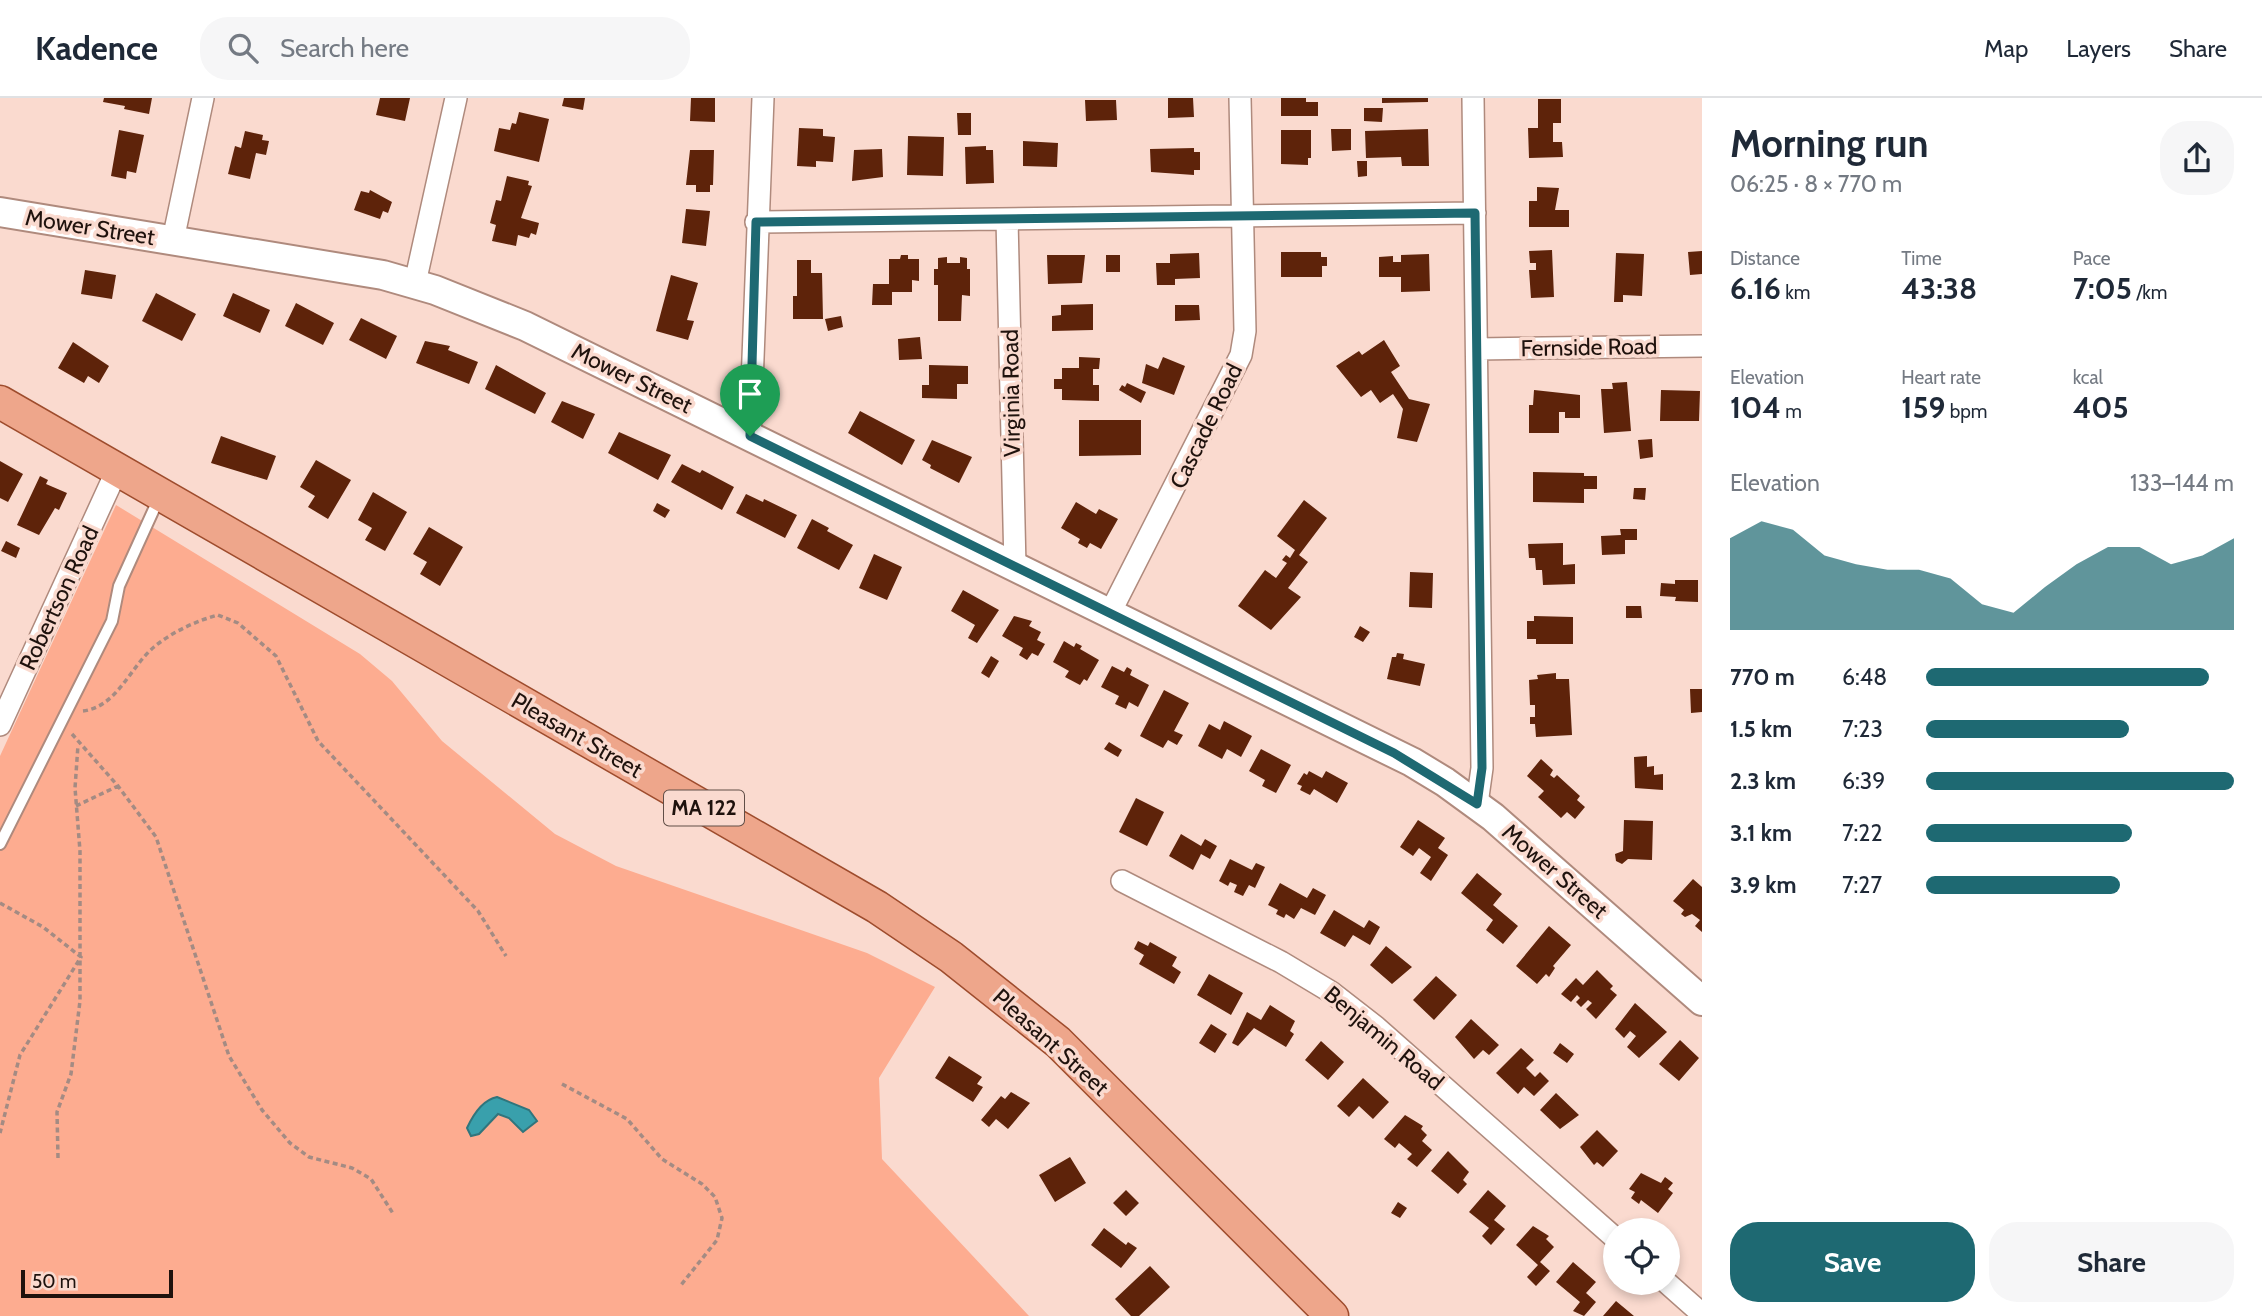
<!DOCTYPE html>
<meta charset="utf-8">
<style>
:root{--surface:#fff;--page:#f6f6f7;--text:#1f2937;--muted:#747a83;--line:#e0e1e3;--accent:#1e6972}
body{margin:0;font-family:Cabin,sans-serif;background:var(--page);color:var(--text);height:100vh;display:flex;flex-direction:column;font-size:26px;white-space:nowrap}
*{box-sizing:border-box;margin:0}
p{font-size:23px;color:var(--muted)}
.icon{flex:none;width:38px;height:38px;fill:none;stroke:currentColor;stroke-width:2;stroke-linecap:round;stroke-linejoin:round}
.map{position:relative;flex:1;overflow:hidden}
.drawer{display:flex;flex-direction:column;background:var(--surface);width:560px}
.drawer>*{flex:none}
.controls{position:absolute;left:1603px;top:1120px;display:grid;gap:14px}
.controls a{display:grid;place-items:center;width:77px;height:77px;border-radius:50%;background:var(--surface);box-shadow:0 4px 10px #0003;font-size:35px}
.scale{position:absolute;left:21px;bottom:18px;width:152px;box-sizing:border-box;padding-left:7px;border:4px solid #1f120d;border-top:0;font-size:19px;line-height:24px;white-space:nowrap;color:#1f120d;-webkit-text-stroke:5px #fadacf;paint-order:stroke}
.pin{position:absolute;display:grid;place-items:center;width:60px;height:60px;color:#fff;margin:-72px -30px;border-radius:50% 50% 50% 0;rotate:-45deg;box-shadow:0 0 7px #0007}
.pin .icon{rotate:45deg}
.round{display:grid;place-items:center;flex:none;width:74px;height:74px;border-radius:28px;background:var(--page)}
.overview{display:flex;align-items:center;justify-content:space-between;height:119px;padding:0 28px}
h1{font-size:38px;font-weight:700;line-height:52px}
.metrics{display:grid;grid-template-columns:repeat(3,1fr);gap:10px;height:119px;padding:7px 28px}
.metrics div{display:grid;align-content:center}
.metrics b{font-size:30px;font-weight:700}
.metrics small{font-size:19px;font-weight:400}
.metrics p{font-size:19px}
.chart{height:196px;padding:14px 28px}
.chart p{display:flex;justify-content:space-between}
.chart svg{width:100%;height:126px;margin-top:7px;fill:var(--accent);opacity:.7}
.cta{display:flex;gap:14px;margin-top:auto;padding:14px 28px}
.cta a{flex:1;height:80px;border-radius:28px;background:var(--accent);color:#fff;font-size:28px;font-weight:700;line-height:80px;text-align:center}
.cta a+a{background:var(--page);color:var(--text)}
ul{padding:0 28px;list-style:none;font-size:23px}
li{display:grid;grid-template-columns:112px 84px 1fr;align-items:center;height:52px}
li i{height:18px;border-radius:9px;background:var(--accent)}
header{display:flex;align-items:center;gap:42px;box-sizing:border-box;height:98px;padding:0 35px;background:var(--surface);border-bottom:2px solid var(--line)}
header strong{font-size:33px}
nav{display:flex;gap:38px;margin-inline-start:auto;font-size:24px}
.search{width:490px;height:63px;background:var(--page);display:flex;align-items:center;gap:18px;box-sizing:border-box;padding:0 24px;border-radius:28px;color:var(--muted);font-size:26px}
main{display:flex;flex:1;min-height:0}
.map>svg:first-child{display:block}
.green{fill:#fdac90}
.water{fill:#39a0ac;stroke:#31757c;stroke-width:2}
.building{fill:#5e230a}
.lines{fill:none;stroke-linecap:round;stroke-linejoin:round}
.lane-casing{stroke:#af8a7d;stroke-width:14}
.street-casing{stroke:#af8a7d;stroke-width:24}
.secondary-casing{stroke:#af8a7d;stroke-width:32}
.primary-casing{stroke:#9e4c2d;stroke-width:35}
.path{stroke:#a48b83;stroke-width:3.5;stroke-dasharray:5 3.5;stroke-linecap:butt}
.lane{stroke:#fff;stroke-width:10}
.street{stroke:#fff;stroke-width:21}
.secondary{stroke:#fff;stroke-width:28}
.primary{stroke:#eea68b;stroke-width:32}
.route-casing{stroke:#fff;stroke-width:14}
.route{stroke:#1e6972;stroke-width:9}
.labels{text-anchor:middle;stroke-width:7;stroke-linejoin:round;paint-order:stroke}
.shield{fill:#fadacf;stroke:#614e47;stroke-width:2}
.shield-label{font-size:21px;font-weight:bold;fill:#1f120d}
.street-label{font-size:23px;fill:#1f120d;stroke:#fadacf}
</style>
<header>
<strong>Kadence</strong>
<div class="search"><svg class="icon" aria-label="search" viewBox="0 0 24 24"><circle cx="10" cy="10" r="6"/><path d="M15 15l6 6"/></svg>Search here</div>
<nav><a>Map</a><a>Layers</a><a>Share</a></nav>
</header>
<main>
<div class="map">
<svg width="1702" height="1218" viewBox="0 0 1702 1218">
<rect width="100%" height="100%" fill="#fadacf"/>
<path class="green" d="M116,407L360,556L392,583L442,643L555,736L616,768L867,855L935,889L879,980L882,1061L1029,1218H0V658Z"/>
<path class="water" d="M497,999L529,1012L537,1023L523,1034L509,1020L498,1016L479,1036L471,1038L467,1030C473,1017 482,1002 497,999Z"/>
<path class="building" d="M104,0H152L149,16L124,11L125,8L103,4Z
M380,0H410L405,23L376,17Z
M564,0H585L583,12L562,8Z
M691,0H715V24L690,23Z
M1168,0H1193L1194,19L1168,20Z
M1281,0H1306V4H1318V18H1281Z
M1382,0H1428V4L1382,5Z
M1538,1H1561V25H1553V44H1562L1563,59L1529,60L1528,30H1538Z
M1085,2H1116L1117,22L1086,23Z
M1364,10H1383L1382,24L1364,23Z
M519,14L549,21L539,64L494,53L499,30L510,32L512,25L516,26Z
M957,15H971V37H958Z
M799,30L823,31V38L835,39L833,64L816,63V69L797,68Z
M1331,31H1351V52L1332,53Z
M1428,31L1429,68H1402L1401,59L1366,60L1365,33Z
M119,32L144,37L136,75L127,73L126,81L111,78Z
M1281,32H1311V60H1308V67L1281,66Z
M245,33L263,37L262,42L269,43L266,57L256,55L250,81L228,76L235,48L241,50Z
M908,38L944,39L943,78L907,77Z
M1023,43L1058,45L1057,69L1023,68Z
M986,48V52H993L994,85L966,86L965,49Z
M1194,50V54H1200V72H1194V77L1151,74L1150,51Z
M882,51L883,79L852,83L854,52Z
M690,52H714L713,87H710V94H696V87H686Z
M1357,63H1367V78L1358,79Z
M507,78L529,83L528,87L532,88L521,120L539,125L536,137L531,135L529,140L518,137L516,148L492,143L496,127L490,125L496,102L501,103Z
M1537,89L1559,90L1555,112H1569V129H1529V103H1537Z
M370,92L392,104L388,115L383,113L380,121L354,112L361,93L369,95Z
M686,111L710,113L706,148L682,145Z
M1552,152L1554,199L1531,200L1529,172H1536V165H1530L1529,153Z
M1702,153V176L1690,177L1688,154Z
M1281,154H1321V159H1327V168H1322V179H1281Z
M1199,155L1200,180L1175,181V187H1157L1156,165H1170V156Z
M1616,155L1644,156L1642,198L1623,197V204H1614Z
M1429,156L1430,193L1401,194V179H1379V159L1393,158V164H1401V157Z
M901,157H908V161H919V183L912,182V194H892V207H872L873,186H889V161H900Z
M1047,157H1085L1082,185L1048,186Z
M1106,157H1120V174H1106Z
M947,159V165H960V159L967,160V171H970V198L962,197L961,223H938V187H934V171H938V160Z
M797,162H811V175H822L823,221H793V198H797Z
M85,172L116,177L112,201L81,196Z
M671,177L698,185L687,222L694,223L688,242L656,233Z
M156,195L196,216L182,243L142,223Z
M233,195L270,212L260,235L223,218Z
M296,205L334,225L323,247L285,228Z
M1093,206V232L1052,233V218L1061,217V207Z
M1175,207H1199L1200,222L1175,223Z
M841,218L843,229L828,233L825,221Z
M361,220L397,238L386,261L349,242Z
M920,239L922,261L899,262L898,241Z
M1384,242L1400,268L1391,274L1409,301L1430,306L1417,344L1397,340L1403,311L1393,296L1380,305L1371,292L1361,299L1336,268L1359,253L1362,257Z
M425,243L450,248L448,252L478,264L469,286L416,265Z
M73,244L109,268L99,285L88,278L84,285L58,270Z
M1079,259L1100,260L1099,271H1093V287H1099V303L1062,302V291H1054V281H1062V270H1079Z
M1163,259L1185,268L1174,297L1142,285L1146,266L1158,271Z
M496,267L546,295L535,316L485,291Z
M929,267L968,268V286H957V301L922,300V287H929Z
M1627,284L1631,333L1604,335L1601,291H1613L1612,285Z
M1127,285L1146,294L1141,305L1119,292L1122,287L1125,289Z
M1534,292L1580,297V320H1565V314H1559V335H1529V307H1533Z
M1661,292L1700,293L1699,323H1660Z
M562,303L595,316L583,341L551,324Z
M860,313L915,342L902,367L848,335Z
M1079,322H1141V357L1079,358Z
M619,334L671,357L658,382L608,355Z
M221,338L276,358L267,382L211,365Z
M1652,341L1653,359L1640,361L1638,342Z
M932,342L972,359L959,385L930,370L931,367L922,362Z
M316,362L351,382L328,421L308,409L315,398L300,389Z
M0,363L23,376L8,404L0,400Z
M682,366L700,375L702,372L734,389L722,412L671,384Z
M1533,374L1584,375V378H1597V391H1584V405L1533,404Z
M40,378L48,382L46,386L67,395L59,412L55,410L39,437L17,427Z
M1634,390H1646L1645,402L1633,401Z
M373,394L407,414L385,453L365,442L372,430L358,422Z
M746,396L763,404L764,401L797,417L785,440L736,415Z
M1304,402L1327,420L1299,457L1308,464L1288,490L1301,499L1271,532L1238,508L1265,472L1276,480L1287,465L1282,462L1286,457L1290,460L1295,452L1277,438Z
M1076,404L1096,416L1099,411L1118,421L1101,451L1090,445L1087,450L1078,445L1080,441L1061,430Z
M657,405L670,412L665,420L653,413Z
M812,421L829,430L827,433L853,447L839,472L797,450Z
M429,429L463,449L440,488L420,476L427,464L413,456Z
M1620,431H1637V442H1625V456L1602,457L1601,438L1621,437Z
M6,443L20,450L16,460L1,453Z
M1563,445V467L1575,466V486L1543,487L1542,472H1536L1535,460H1529L1528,446Z
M874,456L902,469L887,502L859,490Z
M1410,474L1433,475L1432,510L1409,509Z
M1675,482H1698V504L1675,503L1676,499L1660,498L1661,485L1675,486Z
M963,492L999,512L977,545L968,540L975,527L951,513Z
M1626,508H1641L1642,520H1626Z
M1014,518L1032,523L1029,528L1041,534L1037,542L1045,546L1038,558L1032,555L1027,562L1019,557L1023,550L1002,538Z
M1534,518L1573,519V546H1536V541H1527V523H1534Z
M1360,528L1370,534L1363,544L1354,539Z
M1064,543L1074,549L1076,545L1082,548L1080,551L1099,562L1087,583L1084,581L1080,587L1065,579L1069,573L1053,564Z
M1397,555L1404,556L1403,561L1425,566L1420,588L1387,581L1392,559H1396Z
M991,558L999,563L989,580L981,575Z
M1112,568L1124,574L1127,569L1132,572L1130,577L1149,587L1138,609L1129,604L1126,611L1115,606L1119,598L1101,589Z
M1556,575V581H1569L1572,637L1536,639L1535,626H1530V619H1535V607H1530L1529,582L1538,581L1537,577Z
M1690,591H1702V614L1691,615Z
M1164,592L1189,605L1174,633L1183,637L1177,647L1168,642L1163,650L1140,638Z
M1224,623L1252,638L1241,659L1227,651L1222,661L1198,648L1209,626L1220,632Z
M1109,644L1122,652L1118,659L1104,651Z
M1261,651L1291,667L1276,695L1262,688L1265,682L1249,673Z
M1647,658V669L1654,668V677L1663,676V692L1635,690L1634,659Z
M1541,661L1553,672L1550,677L1554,680L1557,677L1580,698L1577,702L1585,709L1575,721L1567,714L1561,720L1538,699L1544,693L1527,678Z
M1309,673L1322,680L1326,673L1348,685L1337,705L1314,691L1310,697L1300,692L1302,688L1297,686L1304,675L1307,677Z
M1136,700L1164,714L1147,748L1119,734Z
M1418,722L1445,740L1438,750L1448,757L1431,783L1420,775L1431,759L1419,750L1413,758L1400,749Z
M1624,722L1653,723L1652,762L1628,761L1622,766L1616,763L1615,756L1623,753Z
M1181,736L1201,748L1205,741L1217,748L1210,761L1201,756L1193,772L1169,758Z
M1230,761L1252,772L1256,765L1265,769L1255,790L1249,787L1243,798L1234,794L1237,787L1230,784L1228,788L1219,783Z
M1477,775L1502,796L1493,807L1518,828L1503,846L1486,832L1493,822L1461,795Z
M1693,781L1702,789V834L1695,828L1700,822L1692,816L1685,819L1681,816L1684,812L1673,803Z
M1280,785L1307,800L1313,790L1326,797L1315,817L1301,810L1294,821L1286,816L1284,820L1276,816L1278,812L1268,807Z
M1334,812L1364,830L1369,822L1380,829L1370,847L1353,837L1345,849L1320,835Z
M1549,828L1571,847L1553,868L1555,870L1549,879L1546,876L1537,886L1516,868Z
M1138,843L1148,848L1150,844L1177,859L1172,868L1181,874L1174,886L1139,866L1144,857L1134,851Z
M1386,848L1412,869L1392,886L1370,867Z
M1597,872L1613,888L1610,891L1617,897L1596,921L1586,911L1592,905L1588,902L1581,909L1576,904L1580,900L1577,897L1571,904L1561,896L1576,880L1583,887Z
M1209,876L1243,895L1231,917L1197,897Z
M1436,878L1457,897L1434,922L1413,902Z
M1635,905L1667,934L1639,960L1627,949L1636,938L1630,933L1624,940L1615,931Z
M1270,907L1295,923L1290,933L1294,936L1286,949L1254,930L1238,948L1232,945L1247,914L1261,922Z
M1471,921L1499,947L1489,957L1483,952L1474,961L1455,939Z
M1211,926L1227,936L1215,955L1199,945Z
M1680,942L1699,960L1679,983L1659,966Z
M1321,943L1344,964L1328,982L1305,962Z
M1560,945L1574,956L1567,965L1553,955Z
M1521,950L1534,962L1526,970L1535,979L1540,974L1549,983L1534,998L1524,989L1518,996L1496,975Z
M949,958L982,979L977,986L983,989L973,1004L935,980Z
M1363,980L1389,1004L1373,1021L1359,1008L1349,1019L1337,1008Z
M1011,994L1030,1005L1008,1031L996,1021L989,1029L981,1022L1001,998L1005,1001Z
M1556,995L1579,1017L1560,1031L1540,1012Z
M1405,1017L1423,1028L1421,1031L1427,1037L1422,1043L1432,1052L1417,1069L1407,1061L1412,1056L1399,1045L1395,1050L1384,1041Z
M1597,1032L1618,1053L1603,1069L1597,1064L1594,1067L1580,1049Z
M1448,1053L1469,1074L1463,1082L1467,1086L1458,1096L1431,1073Z
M1070,1059L1086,1085L1055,1104L1039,1077Z
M1641,1075L1661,1085L1665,1079L1673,1085L1668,1091L1673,1095L1658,1115L1641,1102L1639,1106L1631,1100L1635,1094L1629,1091Z
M1126,1092L1139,1105L1126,1118L1113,1105Z
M1488,1092L1506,1108L1494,1122L1505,1131L1491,1147L1482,1138L1489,1130L1469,1114Z
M1398,1104L1407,1110L1400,1120L1391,1115Z
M1533,1128L1549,1138L1546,1141L1554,1149L1540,1164L1550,1173L1536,1188L1527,1179L1538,1167L1516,1147Z
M1104,1130L1126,1147L1128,1144L1137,1150L1121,1170L1091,1147Z
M1573,1164L1596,1184L1586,1195L1596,1204L1584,1218L1573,1213L1580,1204L1556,1184Z
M1150,1168L1170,1189L1139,1218H1131L1115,1201Z
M1616,1203L1634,1218H1603Z"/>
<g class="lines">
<g class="lane-casing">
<path id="lane" d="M0,746L112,523L119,488L159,400"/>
</g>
<g class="street-casing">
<path id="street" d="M1473,0L1482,670L1477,706
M1007,121L1015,469
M756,124L1475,115
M173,142L203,0
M415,185L456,0
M1477,251L1702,248
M750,338L763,0
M1110,515L1241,257L1245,233L1240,0
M0,627L117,372
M1122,783L1281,864L1331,894L1376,929L1615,1140
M1667,1185L1702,1216"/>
</g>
<g class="secondary-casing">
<path id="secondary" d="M0,114L383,177L435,192L525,228L1412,664L1445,684L1493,719L1702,903"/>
</g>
<g class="primary-casing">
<path id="primary" d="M0,304L877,809L951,859L1058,944L1332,1218"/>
</g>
<path class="path" d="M83,613C117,609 130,569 154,549C172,534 196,523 218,517L238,525L276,558L318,643L478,813L506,858
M72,636L118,688L156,739L229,958L262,1012L290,1045L309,1059L352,1070L371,1081L394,1117
M76,708L118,688
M0,805L43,829L81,859L20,957L0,1035
M562,986L627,1021L662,1061L702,1086L715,1099L722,1120L717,1142L681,1187
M58,1060L57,1014L71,976L80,903V753L75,690L78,647"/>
<use href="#lane" class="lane"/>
<use href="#street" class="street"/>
<use href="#secondary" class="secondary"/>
<use href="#primary" class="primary"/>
</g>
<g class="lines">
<g class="route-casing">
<path id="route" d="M1475,115L1482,670L1477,706L1394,655L750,338L756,124Z"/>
</g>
<use href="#route" class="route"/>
</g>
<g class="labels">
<rect class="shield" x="664" y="692.5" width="80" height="35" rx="5"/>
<g class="shield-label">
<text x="704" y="717">MA 122</text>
</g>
<g class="street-label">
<text transform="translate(90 129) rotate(9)" y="8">Mower Street</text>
<text transform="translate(1589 249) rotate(-1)" y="8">Fernside Road</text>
<text transform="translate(632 280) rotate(26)" y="8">Mower Street</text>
<text transform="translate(1011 295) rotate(-91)" y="8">Virginia Road</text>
<text transform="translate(1206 328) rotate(-64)" y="8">Cascade Road</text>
<text transform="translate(59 500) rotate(-65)" y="8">Robertson Road</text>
<text transform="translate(577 637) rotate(30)" y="8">Pleasant Street</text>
<text transform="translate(1555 773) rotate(41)" y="8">Mower Street</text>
<text transform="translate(1384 940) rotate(40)" y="8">Benjamin Road</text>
<text transform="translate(1051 944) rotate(42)" y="8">Pleasant Street</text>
</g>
</g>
</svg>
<div class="controls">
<a><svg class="icon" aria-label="locate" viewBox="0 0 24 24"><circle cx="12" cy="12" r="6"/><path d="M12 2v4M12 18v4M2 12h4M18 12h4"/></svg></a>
</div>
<div class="scale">50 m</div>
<div class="pin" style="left:750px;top:338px;background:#1e9e55"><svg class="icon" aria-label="arrive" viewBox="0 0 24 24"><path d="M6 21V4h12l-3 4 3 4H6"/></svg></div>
</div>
<section class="drawer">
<div class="overview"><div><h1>Morning run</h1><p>06:25 · 8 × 770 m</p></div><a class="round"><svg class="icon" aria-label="share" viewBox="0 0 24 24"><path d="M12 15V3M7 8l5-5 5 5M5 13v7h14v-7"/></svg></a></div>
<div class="metrics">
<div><p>Distance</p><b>6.16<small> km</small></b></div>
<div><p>Time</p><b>43:38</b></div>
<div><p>Pace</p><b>7:05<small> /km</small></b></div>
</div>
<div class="metrics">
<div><p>Elevation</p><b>104<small> m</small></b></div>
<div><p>Heart rate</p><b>159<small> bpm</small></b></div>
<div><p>kcal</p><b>405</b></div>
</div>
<div class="chart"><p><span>Elevation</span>133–144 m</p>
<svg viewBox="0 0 160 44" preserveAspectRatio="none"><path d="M0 44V12L10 6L20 9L30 18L40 21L50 23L60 23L70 26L80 35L90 38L100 29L110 21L120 15L130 15L140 21L150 18L160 12V44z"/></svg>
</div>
<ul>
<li><b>770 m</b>6:48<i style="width:92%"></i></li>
<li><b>1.5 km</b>7:23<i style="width:66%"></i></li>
<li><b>2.3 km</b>6:39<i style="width:100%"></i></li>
<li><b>3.1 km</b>7:22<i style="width:67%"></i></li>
<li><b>3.9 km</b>7:27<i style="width:63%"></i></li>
</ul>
<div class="cta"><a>Save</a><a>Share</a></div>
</section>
</main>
